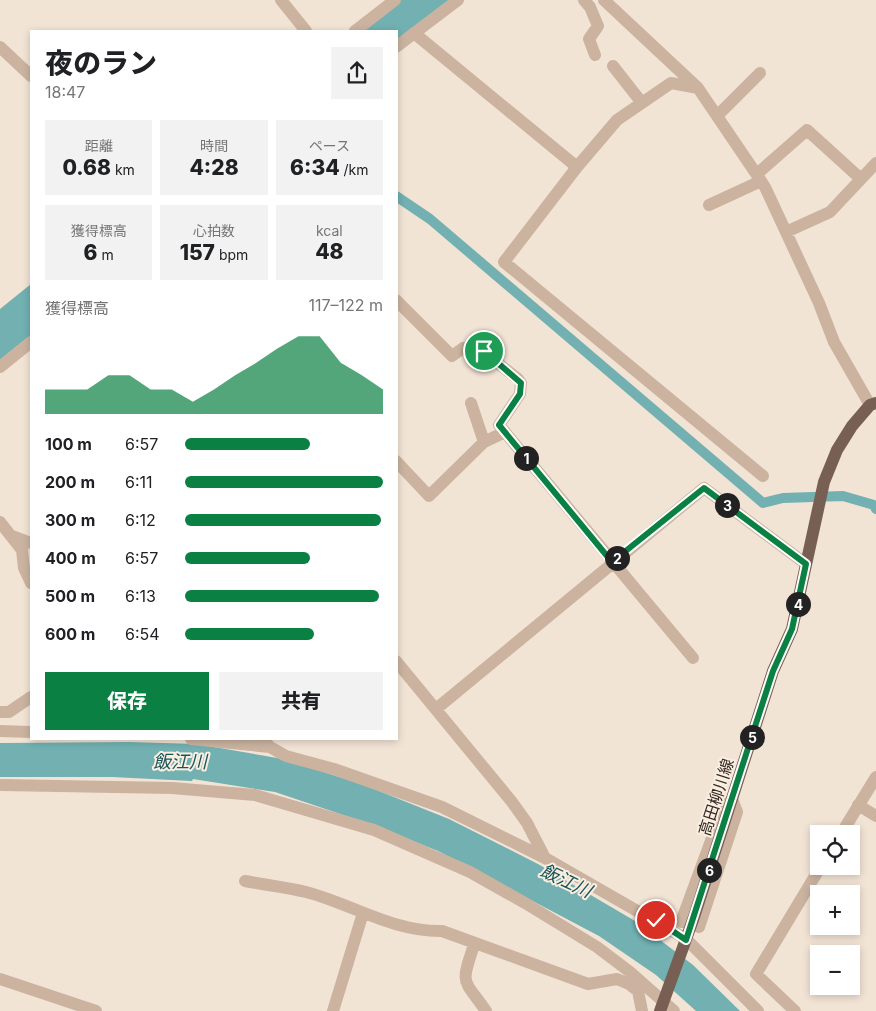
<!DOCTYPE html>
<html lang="ja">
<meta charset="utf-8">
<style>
:root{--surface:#fff;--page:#f2f2f2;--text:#202124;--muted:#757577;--accent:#0b8043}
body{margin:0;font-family:Inter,"Noto Sans JP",sans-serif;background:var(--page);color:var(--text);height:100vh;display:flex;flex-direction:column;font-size:19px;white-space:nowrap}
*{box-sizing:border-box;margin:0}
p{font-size:16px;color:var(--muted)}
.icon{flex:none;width:28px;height:28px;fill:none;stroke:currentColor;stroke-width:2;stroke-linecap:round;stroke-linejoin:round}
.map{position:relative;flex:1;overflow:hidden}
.sheet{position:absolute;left:30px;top:30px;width:368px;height:710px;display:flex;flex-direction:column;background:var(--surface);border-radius:0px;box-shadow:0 2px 8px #0003}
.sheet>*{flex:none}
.tools{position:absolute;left:810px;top:825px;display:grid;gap:10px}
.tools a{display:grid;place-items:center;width:50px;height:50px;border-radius:0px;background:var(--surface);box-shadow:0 2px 8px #0003;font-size:25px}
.pin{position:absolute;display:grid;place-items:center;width:42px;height:42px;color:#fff;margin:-21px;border:2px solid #fff;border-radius:50%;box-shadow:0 1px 5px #0007}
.km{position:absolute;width:25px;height:25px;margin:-12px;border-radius:50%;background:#222;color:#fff;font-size:14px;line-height:25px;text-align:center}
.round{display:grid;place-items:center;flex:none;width:52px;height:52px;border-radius:0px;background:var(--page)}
.summary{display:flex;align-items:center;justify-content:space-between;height:85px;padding:0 15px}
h1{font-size:28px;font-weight:800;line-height:38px}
.figures{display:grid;grid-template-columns:repeat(3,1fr);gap:8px;height:85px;padding:5px 15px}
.figures div{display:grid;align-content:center;border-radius:0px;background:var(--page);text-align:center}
.figures b{font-size:21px;font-weight:800}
.figures small{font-size:14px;font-weight:400}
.figures p{font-size:14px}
.chart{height:140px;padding:10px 15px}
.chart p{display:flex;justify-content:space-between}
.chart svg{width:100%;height:90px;margin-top:5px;fill:var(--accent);opacity:.7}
.action{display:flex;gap:10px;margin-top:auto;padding:10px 15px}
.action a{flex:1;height:58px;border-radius:0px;background:var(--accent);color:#fff;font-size:20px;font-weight:800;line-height:58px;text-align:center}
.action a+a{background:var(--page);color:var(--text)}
ul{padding:0 15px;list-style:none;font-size:16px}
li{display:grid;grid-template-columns:80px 60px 1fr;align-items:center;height:38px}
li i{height:12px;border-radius:6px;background:var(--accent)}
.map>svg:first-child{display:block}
.water{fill:#72b0b1}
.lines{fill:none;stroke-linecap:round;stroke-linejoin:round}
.canal{stroke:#72b0b1;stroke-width:10}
.minor{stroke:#cbb3a0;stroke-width:12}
.major{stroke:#785f53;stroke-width:12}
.route-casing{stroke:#fff;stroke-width:10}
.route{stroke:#0b8043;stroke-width:6}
.labels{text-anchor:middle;stroke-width:4;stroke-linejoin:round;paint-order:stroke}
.street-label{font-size:16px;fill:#342924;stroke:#faeee1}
.water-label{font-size:18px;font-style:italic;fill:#175558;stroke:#faeee1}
</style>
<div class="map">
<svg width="876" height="1011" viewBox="0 0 876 1011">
<rect width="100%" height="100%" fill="#f2e4d5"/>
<path class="water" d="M392,0H449L396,43V31H347Z
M31,284V340L0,366V309Z
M130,742L197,744L283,759L364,785L449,819L538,864L635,921L693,965L740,1011H696L656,975L599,936L438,851L373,825L275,792L193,779L192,781L112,777H0V743Z"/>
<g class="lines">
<path class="canal" d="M396,196L430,219L763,503L783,498L843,496L874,505L876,509"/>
<path class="minor" d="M281,0L306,31
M584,0L590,7L598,26L589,39L595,55
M604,0L698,88L765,187L819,303L834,342L870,405
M355,31L395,0
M414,33L577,167
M0,47L31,76
M396,47L458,0
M613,66L642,103
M698,88L671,83L617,120L577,167L504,262L763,476
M718,115L760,73
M757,174L807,130L861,179
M709,205L761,181
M786,232L830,212L876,163
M396,300L452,356L463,348L477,347L518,379L521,383L520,394L499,425L693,658
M0,367L31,342
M471,403L484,442
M396,461L429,496L484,442L505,432
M0,522L22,550L24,568L31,583
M10,535L31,543
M396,661L512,802L527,823L545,858
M436,709L704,488L806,564
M0,712H9L31,697
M0,731L31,732
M191,739L270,747
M263,739L270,747L286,756L334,769L442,807L545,858L686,939L758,1011
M0,785L172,788L255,795L374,830L470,872L525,903L597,947L630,972L674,1011
M858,805L876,816
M841,834L876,777
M245,881C265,885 286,887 306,892C352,904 393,932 442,931L588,984L617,979L629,984L638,991L642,1011
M683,922H681L723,808L732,799L737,812L699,927
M474,945C460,986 463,978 486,1011
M0,979L96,1011
M333,1011L363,913
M795,1011L756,974L821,866"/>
<path class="major" d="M660,1011L694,917L773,671L792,629L824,482L837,450L852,426L870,405L876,403"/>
</g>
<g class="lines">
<g class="route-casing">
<path id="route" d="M484,351L521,383L520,394L499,425L612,562L704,488L806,564L792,629L773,671L686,940L656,920"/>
</g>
<use href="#route" class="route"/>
</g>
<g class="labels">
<g class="street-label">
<text transform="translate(716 797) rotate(-72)" y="6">高田柳川線</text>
</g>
<g class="water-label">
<text x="180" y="768">飯江川</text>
<text transform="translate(566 881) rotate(25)" y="6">飯江川</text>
</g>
</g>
</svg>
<div class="tools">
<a><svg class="icon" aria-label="locate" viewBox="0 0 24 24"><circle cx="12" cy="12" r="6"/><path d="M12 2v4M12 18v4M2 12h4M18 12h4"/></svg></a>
<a>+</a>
<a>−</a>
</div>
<div class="pin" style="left:484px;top:351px;background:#1e9e55"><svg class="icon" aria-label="arrive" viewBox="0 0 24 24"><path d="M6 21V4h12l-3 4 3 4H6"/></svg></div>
<div class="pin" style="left:656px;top:920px;background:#d93025"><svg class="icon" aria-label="check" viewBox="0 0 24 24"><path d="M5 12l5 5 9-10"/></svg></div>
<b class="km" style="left:526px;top:458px">1</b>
<b class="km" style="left:617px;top:558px">2</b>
<b class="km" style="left:727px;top:505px">3</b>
<b class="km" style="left:798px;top:604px">4</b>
<b class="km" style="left:752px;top:737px">5</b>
<b class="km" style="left:709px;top:870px">6</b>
<section class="sheet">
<div class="summary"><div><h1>夜のラン</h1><p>18:47</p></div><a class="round"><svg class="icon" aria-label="share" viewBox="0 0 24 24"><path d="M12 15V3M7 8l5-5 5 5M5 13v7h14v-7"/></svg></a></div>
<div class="figures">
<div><p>距離</p><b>0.68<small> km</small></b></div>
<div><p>時間</p><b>4:28</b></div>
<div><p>ペース</p><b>6:34<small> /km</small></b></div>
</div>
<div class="figures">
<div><p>獲得標高</p><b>6<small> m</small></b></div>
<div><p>心拍数</p><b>157<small> bpm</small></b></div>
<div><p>kcal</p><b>48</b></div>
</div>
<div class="chart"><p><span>獲得標高</span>117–122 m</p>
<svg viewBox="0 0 160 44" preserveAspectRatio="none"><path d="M0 44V32L10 32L20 32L30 25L40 25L50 32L60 32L70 38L80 32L90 25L100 19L110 12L120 6L130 6L140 19L150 25L160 32V44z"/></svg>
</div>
<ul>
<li><b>100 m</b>6:57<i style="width:63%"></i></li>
<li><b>200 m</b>6:11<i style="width:100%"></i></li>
<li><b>300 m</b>6:12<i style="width:99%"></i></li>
<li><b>400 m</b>6:57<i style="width:63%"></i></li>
<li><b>500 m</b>6:13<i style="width:98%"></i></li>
<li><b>600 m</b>6:54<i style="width:65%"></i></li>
</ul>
<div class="action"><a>保存</a><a>共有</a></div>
</section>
</div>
